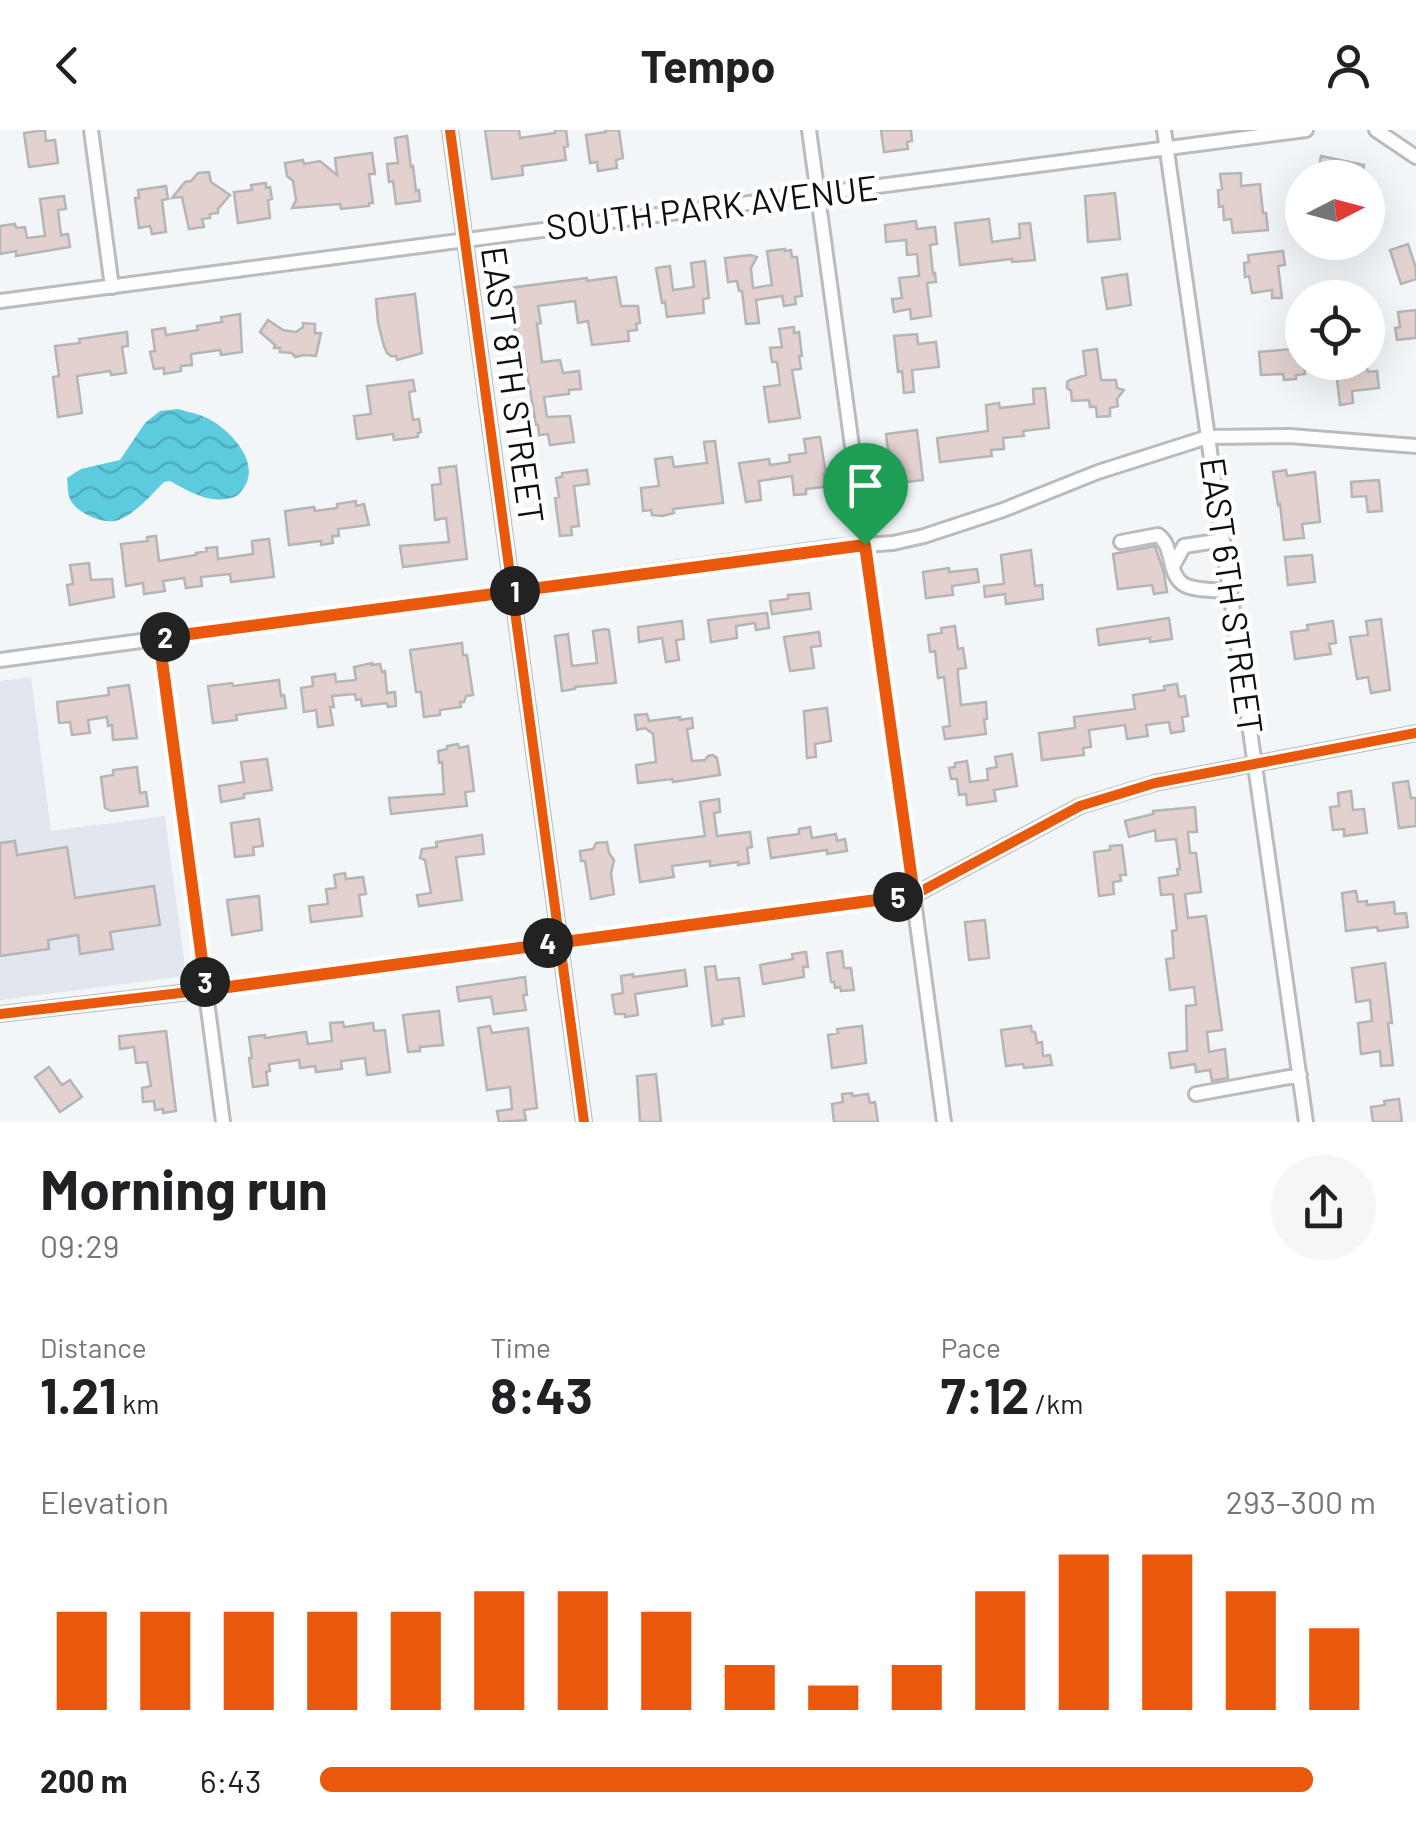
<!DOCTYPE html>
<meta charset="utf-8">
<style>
:root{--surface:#fff;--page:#f6f6f6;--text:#202124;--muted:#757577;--accent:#ea580c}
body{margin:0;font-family:Barlow,sans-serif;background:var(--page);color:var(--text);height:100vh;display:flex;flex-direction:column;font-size:38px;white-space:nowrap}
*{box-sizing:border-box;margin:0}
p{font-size:32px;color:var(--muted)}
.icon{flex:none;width:55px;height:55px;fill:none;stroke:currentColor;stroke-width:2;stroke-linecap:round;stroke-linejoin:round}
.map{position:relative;height:992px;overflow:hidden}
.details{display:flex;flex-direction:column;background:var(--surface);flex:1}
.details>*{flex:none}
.needle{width:65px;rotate:84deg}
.fabs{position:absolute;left:1285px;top:30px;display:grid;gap:20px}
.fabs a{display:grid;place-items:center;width:100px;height:100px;border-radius:50%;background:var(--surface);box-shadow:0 10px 40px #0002;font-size:50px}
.pin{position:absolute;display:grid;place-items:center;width:85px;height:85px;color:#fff;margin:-102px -42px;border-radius:50% 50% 50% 0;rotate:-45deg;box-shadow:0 0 10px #0007}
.pin .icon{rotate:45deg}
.km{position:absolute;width:50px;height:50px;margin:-25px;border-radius:50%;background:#222;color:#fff;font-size:28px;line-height:50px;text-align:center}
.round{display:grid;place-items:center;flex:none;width:105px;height:105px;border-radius:52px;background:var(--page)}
.head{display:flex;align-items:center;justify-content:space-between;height:170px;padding:0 40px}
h1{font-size:55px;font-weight:700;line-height:75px}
.figures{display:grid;grid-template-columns:repeat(3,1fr);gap:15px;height:170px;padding:10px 40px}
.figures div{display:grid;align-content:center}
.figures b{font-size:50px;font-weight:700}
.figures small{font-size:28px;font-weight:400}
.figures p{font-size:28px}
.chart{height:280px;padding:20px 40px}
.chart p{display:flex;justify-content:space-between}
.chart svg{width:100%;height:180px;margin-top:10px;stroke:var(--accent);stroke-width:6}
ul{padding:0 40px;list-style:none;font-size:32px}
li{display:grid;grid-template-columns:160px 120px 1fr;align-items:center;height:75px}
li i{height:25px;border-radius:12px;background:var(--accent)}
header{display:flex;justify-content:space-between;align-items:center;height:130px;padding:0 40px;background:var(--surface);font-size:45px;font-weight:700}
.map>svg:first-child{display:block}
.built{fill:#e1e6ef}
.water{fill:url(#water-waves)}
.building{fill:#e2d1cf;stroke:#b5b5b6;stroke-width:2.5}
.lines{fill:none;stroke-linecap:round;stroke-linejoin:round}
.minor-casing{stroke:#b9bbbe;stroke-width:18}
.minor{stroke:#fdfefe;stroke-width:12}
.cycleway-casing{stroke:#fff;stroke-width:16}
.cycleway{stroke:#e8590c;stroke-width:10}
.route-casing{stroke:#fff;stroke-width:20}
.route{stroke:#ea580c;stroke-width:12}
.labels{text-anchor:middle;stroke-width:9;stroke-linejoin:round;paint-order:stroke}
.street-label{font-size:35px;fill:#0e0f11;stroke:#fff}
</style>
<header><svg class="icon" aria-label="back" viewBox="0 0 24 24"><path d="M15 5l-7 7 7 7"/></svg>Tempo<svg class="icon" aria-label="person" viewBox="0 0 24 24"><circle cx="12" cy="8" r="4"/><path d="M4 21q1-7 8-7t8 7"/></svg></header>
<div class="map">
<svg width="1416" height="992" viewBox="0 0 1416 992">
<defs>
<pattern id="water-waves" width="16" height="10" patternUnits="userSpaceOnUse" patternTransform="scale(2.5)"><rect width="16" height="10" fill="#5ccbde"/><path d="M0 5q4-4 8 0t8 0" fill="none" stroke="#4fadbd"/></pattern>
</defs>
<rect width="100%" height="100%" fill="#f3f6f9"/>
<path class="built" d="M31,547L51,701L165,686L186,846L0,870V551Z"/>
<path class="water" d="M178,279C188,282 200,284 209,289C231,301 262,333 243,359C239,364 237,367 230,368C209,374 188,361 170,351L164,352C152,364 137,382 121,389C106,396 80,385 71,371C67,364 68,356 67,348L81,339L120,330L145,293L160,281Z"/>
<path class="building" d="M45,0L46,11L55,10L58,33L29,37L24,3Z
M485,0H519L520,8L555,3V0H566L568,16L564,17L566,30L522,36L523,45L492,49Z
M605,0H619L623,28L616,30L617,38L598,41L597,32L590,33L586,5L606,2Z
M881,0H911L912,11L907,12L908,19L884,22Z
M407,6L411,37L413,36L416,61L419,60L420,71L396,74L393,51L389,52L387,34L398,33L395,8Z
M372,23L375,44H369L373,73H369V76L341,79L340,74L292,78L296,70L293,51L287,46L285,33L303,30L304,34L320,31L337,45L335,28Z
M1321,26L1364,35L1361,48H1317Z
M209,42L211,52L230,65L218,79V83L210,84V88L202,89L204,97L189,99L182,67L172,68L185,52L191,51L198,43Z
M1241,43V56L1260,54L1263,83H1266L1268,100L1233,103L1231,89L1224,90L1223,76L1219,77L1218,60L1222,59L1220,44Z
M266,53V58L270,57L272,69L268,70L270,88L238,93L234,62L252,60L251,55Z
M166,56L168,69L162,70L166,102L152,104L150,96L139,98L135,68H139L138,60Z
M1115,63L1120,109L1088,112L1085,66Z
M64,66L66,79L58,80L61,105L68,104L70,117L16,126V121L0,124V96L15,94L16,98L25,97L27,108L45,106L40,69Z
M989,89L992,112L1020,108L1019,94L1030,93L1035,130L1012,132V129L960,135L955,93Z
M916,91L917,99L935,97L937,114L930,115L933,144L935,143L936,152L927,153L931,186L911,189L910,179L894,182L892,169L902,168L899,148L919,146L917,124L907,125L906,110L886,112L885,95Z
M1408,114L1416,138V149L1401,154L1390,120Z
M785,119V121L791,120L792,127H797L802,166L795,167L796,174L784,176L782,166L756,170L759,193L746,194L742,161H739L737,151L728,152L725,128L750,125L757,127L751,138L753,158L772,155L767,121Z
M1283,121L1285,135L1278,136L1282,168H1272V160L1252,163L1249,146L1245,147L1244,133L1249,132L1248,125Z
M705,131L709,168L703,169L704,183L667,187L665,172L662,173L656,138L670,136L673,160L694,157L691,133Z
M1127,144L1131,175L1107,179L1102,148Z
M616,147L621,176H638L640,193L636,194L637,200L628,201L629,211L592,215L588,191L578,193L575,171L538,176L541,193L537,194L542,232L560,230L563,243L579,241L581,259L569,260V264L544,267L547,287L570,286L574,312L550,315L548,304L539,305L538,295H536L524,225H518L509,158L587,148V151Z
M415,164L422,223L397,230L396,226H391L387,223L384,216L378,193L376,169Z
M1416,180V208L1397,210L1395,198L1400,197L1398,182Z
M240,184L242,222L221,225L220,220L191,224L192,235L181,236V241L164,244V238L154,239L150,222L155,221L152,200L165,198L166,205L198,200L197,196L222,192L221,187Z
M268,190L283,200L296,202L303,197V193L315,194V203H321L316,226L304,225L295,227L292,223L280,222V218H274L275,215L260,202Z
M794,197V203L799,202L802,226H799L801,239L792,240L800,288L769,292L764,257L780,255L777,232H772L770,218L782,217L779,199Z
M127,202L128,216L122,217L126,243L111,245L110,241L77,246L82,283L58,287L53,247L59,246L55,216L80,213L79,209Z
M917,204L918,214L936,212L939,237L912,240L914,262L904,263L902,241L898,242L894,206Z
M1302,218L1305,244L1296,245V249L1284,250L1283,244L1261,245L1259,222Z
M1097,219L1101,250H1116L1117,258L1124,260L1117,269L1118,276L1110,278V286L1097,287L1096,277H1090L1089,270L1072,271L1071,261L1067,258V252L1070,250L1086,245L1083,221Z
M1335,232H1353V240L1367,238L1368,242L1377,241L1379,258L1352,261L1353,273L1340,275Z
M413,250L415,261L409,262L413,290L419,289L421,302L418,303V307L394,310L393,304L357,309L354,286L371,284L367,256Z
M1045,258L1049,298L1023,301L1024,306L1003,308L1004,319L991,320L992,326L940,332L937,308L988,301L986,275L999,273L1000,278L1034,274L1033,259Z
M917,300L923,350L892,354L886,304Z
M820,307L826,344H824L825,357L806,359V364L794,365L792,346L759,351L761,370L746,372L739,333L769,329L770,335L790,332L789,325L806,323L804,309Z
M715,311L723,373L673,379L674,383L662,386L652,385L651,380L643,381L641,358L659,356L655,329L672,327L674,337L707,333L704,312Z
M456,336L467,429L403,437L400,416L449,412L446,388L435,390L432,355L441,354L439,338Z
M587,340L589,354L574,356L579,396L571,397L572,405L560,406L555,368L559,367L556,348L562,347V343Z
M1286,340L1287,346L1315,342L1320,392L1302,394L1304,408L1284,410L1280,374L1278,375L1273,342Z
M1379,350L1382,381L1368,382L1366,366L1352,367L1351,352Z
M356,371V376L364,374L369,395L338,399L339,406H332L333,413L321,415V411L289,415L285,381L314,377L315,381L337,378V374Z
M156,406L159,431L196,425V423L207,421L206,418L217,417L218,429L253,424L252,411L269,409L274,447L231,452L230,444L201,447L202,456L186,458L184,448L163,451L165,461L144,464L143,453L126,456L121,414L148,411L147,407Z
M1155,416L1164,443L1167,462L1154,464L1152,455L1118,459L1113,424Z
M1031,420L1035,456L1042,455L1043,469L1006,474L1005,464L985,467L984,456L1004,454L1001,425Z
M1312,425L1315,452L1288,455L1285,427Z
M89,433L91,450L112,449L114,467L70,475L67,455L73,454L70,435Z
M949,438V442L977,439L979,452L952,456L953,465L926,468L923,442Z
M809,463L811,479L772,484L770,471L788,469V465Z
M767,483L769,498L756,500L755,493L736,496L737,508L711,512L708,490Z
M1169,488L1172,509L1150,512V508L1099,515L1097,499Z
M1381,489L1390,560L1371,563L1368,547L1357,549L1350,507L1368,505L1366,491Z
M682,491L684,509L676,510L679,530L666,532L662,508L639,512L638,497Z
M1333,491L1336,513L1329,514L1331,524L1295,529L1291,502L1308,500L1307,495Z
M955,496L958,519L963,518L966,538L958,539V545L961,575L986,572L987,589H984L986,604L945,609L943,597L950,596L944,547L938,548L935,521L930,522L928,505L942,503L941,498Z
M605,499L609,500L616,553L575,557V559L562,561L555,506L568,504L572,536L597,533L593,501Z
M819,502L821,516L811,517L814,538L790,541L784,507Z
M462,513L463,525H467L473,565L466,566L464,572H460L461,577L440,580V585L424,587L421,562H416L410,520Z
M372,533V535L380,534L382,542L385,541L387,563L395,562L396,576L388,577L387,573L362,576L361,569L356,570L355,564L332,566L334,577H330L333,595L318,597L316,580L304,582L301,558L313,556L312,547L335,544L336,552L356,550L354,537Z
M279,550L281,566L284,565L286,578L236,585L237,590L213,593L208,556L232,553L233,556Z
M1177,554L1179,567L1185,566L1188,586L1182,587L1184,601L1171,603L1169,592L1146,595L1148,606L1127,609L1125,595L1089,600L1091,617L1083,618L1084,625L1042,630L1039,603L1075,598L1074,587L1135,579L1133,565L1165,560L1164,556Z
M129,555L137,608L113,610L112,595L108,596L107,587L88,590L90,603L72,605L70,592L59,593L57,572L109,565L108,558Z
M827,578L831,611L815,614L816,627L807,628L804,581Z
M647,584L649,591L680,587V590L692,588L693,598L687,599L692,631L705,630L708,626L713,625L717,628L720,645L673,652L672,649L638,653L636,635L656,632L653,604L645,598L637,600L635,585Z
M458,614L459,618L468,616L474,661L465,662L467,676L391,684L389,668L444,664L442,632L439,633L438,621L447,619V616Z
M1012,624L1017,656L994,660L996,671L967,675L966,664L959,665L957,649H951L949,638L955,637V633L967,631L970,652L988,650L987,639L997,637L995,627Z
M267,629L272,660L244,664V668L221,672L219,656L244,652L241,632Z
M137,637L140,663L146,662L148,676L111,681L105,678L101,647L113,645V640Z
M1408,651L1411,668H1416V696L1399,698L1393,653Z
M1351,661L1353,680L1364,679L1367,703L1344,706V699L1333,700L1330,677L1339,676L1338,663Z
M719,669L720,682L714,683L717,706L750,702L752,717L747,718L749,733L738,735V732L710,736V731L672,736L674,747L640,752L635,715L705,706L700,672Z
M1195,677L1197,702H1188L1190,723H1196L1201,762L1185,764L1188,788L1206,786L1222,900L1207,902L1209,922L1225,919L1228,948L1212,951L1210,940L1196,942L1195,934L1171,938L1169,923L1187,921L1186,876L1196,875L1194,857L1170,860L1166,829L1174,828L1172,801L1177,800L1173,764L1161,765L1159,748L1178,745L1177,739H1180L1176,709L1156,711L1155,700L1129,707L1125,691L1153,684V681Z
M259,689L263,716L253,717L254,725L235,727L231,693Z
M810,697L812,708L836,704L837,711L845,709L847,721L827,724V720L771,728L768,708L799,704V699Z
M482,705L484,724L456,727L462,770L419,776L417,765L431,763L425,730L420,728L422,719L437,717L436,712Z
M15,711L17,725L67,717L75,768L154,756L160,795L110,802L113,819L80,824L78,805L48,810L49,819L0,826V713Z
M607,712L609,723L614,730L611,744L614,764L591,769L585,731H581L580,721L593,719L596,713Z
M1122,715L1126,745H1120L1121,751L1113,752L1114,764L1099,766L1094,722L1110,720V716Z
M345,743L346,749L363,747L366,764L359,765L362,786L311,792L309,776L328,774L326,759L336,758L334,745Z
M1356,761L1358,772L1367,771V775L1394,772L1395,784L1406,783L1408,797L1378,801L1377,797L1346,801L1342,763Z
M259,766L262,800L232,805L227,770Z
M985,790L989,828L969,830L965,792Z
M842,821L844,838H851L854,860L841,861L840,857L835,858L834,852H831L827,823Z
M806,822L808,837H803L804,847L763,854L760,835L793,829L792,824Z
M1385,833L1392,893H1388L1393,935L1381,936L1380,921L1361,924L1358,893L1372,891L1370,870L1356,872L1352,838Z
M715,836L717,850L739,848L744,886L722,889L723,894L712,896L705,837Z
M685,840L687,856L635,864L638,885L625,887V884H615L612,865L623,863L621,846L633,844V847Z
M525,847L527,865H523L526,880L494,884L491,867L459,871L457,857Z
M439,881L443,915L420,917V921L408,922L403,885Z
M343,892L344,897L373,893L374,901L385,900L390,942L367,945L365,928L341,931L342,939L316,942L315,936L300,938L299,930L269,934L270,941L266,942L268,955L253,957L249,928H252L249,907L265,905V908L306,902L308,914L332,911L330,893Z
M490,896L492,903L528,898L537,978L524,980L526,990L499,992L497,981L512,979L510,957L487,960L478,898Z
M862,896L866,933L832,938L828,905L838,903L837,899Z
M1031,896L1032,902H1035L1037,913L1042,912L1043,926L1050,925L1052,935L1024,938L1023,934L1006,936L1001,900Z
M166,901L176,981L163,983V979L155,980L154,971L143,972L142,958L151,956L147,932L136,933L134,917L120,919L119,906Z
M49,937L62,955L70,950L82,967L60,982L35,947Z
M656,944L661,992H640L637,946Z
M852,963L853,966L868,964L870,973L875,972L878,992H834L832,974L843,972L842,964Z
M1399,969L1402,992H1373L1371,977L1385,975L1384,971Z"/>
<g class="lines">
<g class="minor-casing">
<path id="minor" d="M91,0L112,157
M450,0L584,992
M809,0L944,992
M1164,0L1306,992
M1376,0L1416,27
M0,171L1306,0
M1121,412L1158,405C1174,416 1167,443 1183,454C1193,461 1217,460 1230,461
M1173,436L1184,416L1223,410
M159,508L223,992
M0,530L836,417L893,413L924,406L1003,380L1098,342L1208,307L1290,306L1416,316
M0,884L206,860L914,765L1080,676L1155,653L1416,603
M1196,964L1300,945"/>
</g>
<use href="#minor" class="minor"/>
<g class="cycleway-casing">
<path id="cycleway" d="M450,0L584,992
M0,884L206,860L914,765L1080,676L1155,653L1416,603"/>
</g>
<use href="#cycleway" class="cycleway"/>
</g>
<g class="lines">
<g class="route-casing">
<path id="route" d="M865,415L914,765L206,860L159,508Z"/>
</g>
<use href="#route" class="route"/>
</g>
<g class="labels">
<g class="street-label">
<text transform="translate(712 78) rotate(-7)" y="12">SOUTH PARK AVENUE</text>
<text transform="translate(512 255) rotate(82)" y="12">EAST 8TH STREET</text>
<text transform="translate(1231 466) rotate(82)" y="12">EAST 6TH STREET</text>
</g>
</g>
</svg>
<div class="fabs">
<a><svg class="needle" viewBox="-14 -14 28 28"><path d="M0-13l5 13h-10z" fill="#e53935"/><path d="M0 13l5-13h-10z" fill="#757577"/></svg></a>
<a><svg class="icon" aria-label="locate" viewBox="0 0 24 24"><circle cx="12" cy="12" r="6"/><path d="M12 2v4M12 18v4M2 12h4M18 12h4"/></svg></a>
</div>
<div class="pin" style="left:865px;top:415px;background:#1e9e55"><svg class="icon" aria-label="arrive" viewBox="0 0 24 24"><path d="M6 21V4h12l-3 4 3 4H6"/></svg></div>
<b class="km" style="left:515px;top:461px">1</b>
<b class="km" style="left:165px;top:507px">2</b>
<b class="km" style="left:205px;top:852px">3</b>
<b class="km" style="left:548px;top:813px">4</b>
<b class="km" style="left:898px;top:767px">5</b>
</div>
<section class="details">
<div class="head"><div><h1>Morning run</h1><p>09:29</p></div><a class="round"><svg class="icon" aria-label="share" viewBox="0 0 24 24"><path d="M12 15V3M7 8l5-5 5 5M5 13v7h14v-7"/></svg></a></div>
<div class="figures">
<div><p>Distance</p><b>1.21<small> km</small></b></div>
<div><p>Time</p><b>8:43</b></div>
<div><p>Pace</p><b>7:12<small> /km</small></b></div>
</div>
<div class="chart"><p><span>Elevation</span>293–300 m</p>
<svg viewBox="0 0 160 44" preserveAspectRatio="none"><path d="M5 44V20M15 44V20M25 44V20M35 44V20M45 44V20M55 44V15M65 44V15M75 44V20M85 44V33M95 44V38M105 44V33M115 44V15M125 44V6M135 44V6M145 44V15M155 44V24"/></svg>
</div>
<ul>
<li><b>200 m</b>6:43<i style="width:94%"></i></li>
</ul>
</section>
